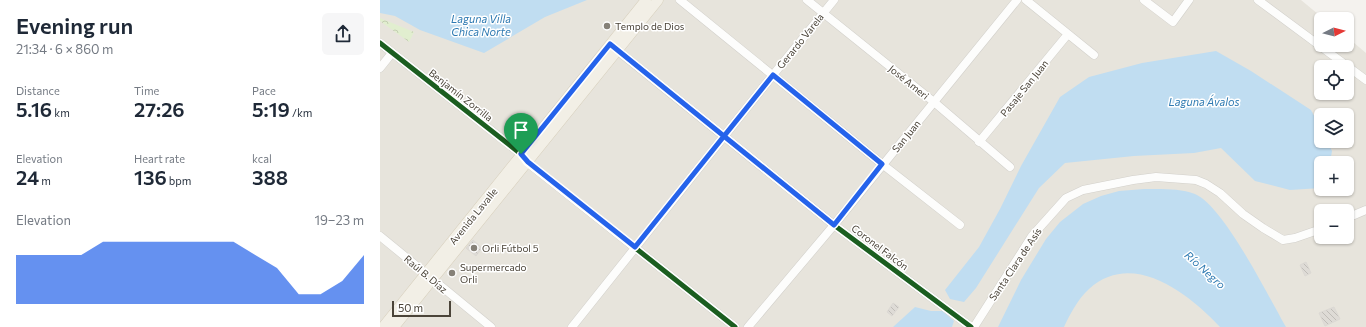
<!DOCTYPE html>
<meta charset="utf-8">
<style>
:root{--surface:#fff;--page:#f6f6f7;--text:#1f2937;--muted:#747a83;--accent:#2563eb}
body{margin:0;font-family:Commissioner,sans-serif;background:var(--page);color:var(--text);height:100vh;display:flex;flex-direction:column;font-size:15px;white-space:nowrap}
*{box-sizing:border-box;margin:0}
p{font-size:13px;color:var(--muted)}
.icon{flex:none;width:22px;height:22px;fill:none;stroke:currentColor;stroke-width:2;stroke-linecap:round;stroke-linejoin:round}
.map{position:relative;flex:1;overflow:hidden}
.panel{display:flex;flex-direction:column;background:var(--surface);width:380px}
.panel>*{flex:none}
.needle{width:26px;rotate:84deg}
.tools{position:absolute;left:934px;top:12px;display:grid;gap:8px}
.tools a{display:grid;place-items:center;width:40px;height:40px;border-radius:6px;background:var(--surface);box-shadow:0 1px 3px #0004;font-size:20px}
.scale{position:absolute;left:12px;bottom:10px;width:59px;box-sizing:border-box;padding-left:4px;border:2px solid #4b4439;border-top:0;font-size:11px;line-height:14px;white-space:nowrap;color:#4b4439;-webkit-text-stroke:3px #fff;paint-order:stroke}
.pin{position:absolute;display:grid;place-items:center;width:34px;height:34px;color:#fff;margin:-41px -17px;border-radius:50% 50% 50% 0;rotate:-45deg;box-shadow:0 0 4px #0007}
.pin .icon{rotate:45deg}
.round{display:grid;place-items:center;flex:none;width:42px;height:42px;border-radius:6px;background:var(--page)}
.head{display:flex;align-items:center;justify-content:space-between;height:68px;padding:0 16px}
h1{font-size:22px;font-weight:600;line-height:30px}
.figures{display:grid;grid-template-columns:repeat(3,1fr);gap:6px;height:68px;padding:4px 16px}
.figures div{display:grid;align-content:center}
.figures b{font-size:20px;font-weight:600}
.figures small{font-size:11px;font-weight:400}
.figures p{font-size:11px}
.chart{height:112px;padding:8px 16px}
.chart p{display:flex;justify-content:space-between}
.chart svg{width:100%;height:72px;margin-top:4px;fill:var(--accent);opacity:.7}
main{display:flex;flex:1;min-height:0}
.map>svg:first-child{display:block}
.residential{fill:#e7e4dc;fill-rule:evenodd}
.park{fill:url(#park-crowns)}
.water{fill:#c0ddf1}
.building{fill:url(#building-back-hatch);stroke:#dcd9d4}
.lines{fill:none;stroke-linecap:round;stroke-linejoin:round}
.minor-casing{stroke:#d2d0cb;stroke-width:9}
.major-casing{stroke:#d6cebb;stroke-width:11}
.minor{stroke:#fdfdfc;stroke-width:8}
.major{stroke:#f2efe6;stroke-width:10}
.cycleway-casing{stroke:#fff;stroke-width:8}
.cycleway{stroke:#1b5e20;stroke-width:5}
.route-casing{stroke:#fff;stroke-width:8}
.route{stroke:#2563eb;stroke-width:5}
.poi-dot{fill:#868178;stroke:#fff;stroke-width:1.5}
.labels{text-anchor:middle;stroke-width:3;stroke-linejoin:round;paint-order:stroke}
.poi-label{font-size:10px;fill:#4b4439;stroke:#fff;text-anchor:start}
.street-label{font-size:10px;fill:#4b4439;stroke:#fff}
.water-label{font-size:11px;font-style:italic;fill:#2e7ab2;stroke:#fff}
</style>
<main>
<section class="panel">
<div class="head"><div><h1>Evening run</h1><p>21:34 · 6 × 860 m</p></div><a class="round"><svg class="icon" aria-label="share" viewBox="0 0 24 24"><path d="M12 15V3M7 8l5-5 5 5M5 13v7h14v-7"/></svg></a></div>
<div class="figures">
<div><p>Distance</p><b>5.16<small> km</small></b></div>
<div><p>Time</p><b>27:26</b></div>
<div><p>Pace</p><b>5:19<small> /km</small></b></div>
</div>
<div class="figures">
<div><p>Elevation</p><b>24<small> m</small></b></div>
<div><p>Heart rate</p><b>136<small> bpm</small></b></div>
<div><p>kcal</p><b>388</b></div>
</div>
<div class="chart"><p><span>Elevation</span>19–23 m</p>
<svg viewBox="0 0 160 44" preserveAspectRatio="none"><path d="M0 44V14L10 14L20 14L30 14L40 6L50 6L60 6L70 6L80 6L90 6L100 6L110 14L120 22L130 38L140 38L150 30L160 14V44z"/></svg>
</div>
</section>
<div class="map">
<svg width="986" height="327" viewBox="0 0 986 327">
<defs>
<pattern id="park-crowns" width="20" height="18" patternUnits="userSpaceOnUse"><rect width="20" height="18" fill="#e1eecf"/><path d="M2 6a3 3 0 1 1 6 0M12 15a3 3 0 1 1 6 0" fill="none" stroke="#c3cdb2"/></pattern>
<pattern id="building-back-hatch" width="6" height="6" patternUnits="userSpaceOnUse"><rect width="6" height="6" fill="#dedbd6"/><path d="M-1 5l2 2M0 0l6 6M5-1l2 2" fill="none" stroke="#c0bdb8"/></pattern>
</defs>
<rect width="100%" height="100%" fill="#f4f2ee"/>
<path class="residential" d="M0,0H921L944,19H941V45H967V37L986,53V327H0ZM941,67H967V93H941ZM941,115H967V141H941ZM941,163H967V189H941ZM941,211H967V237H941Z"/>
<path class="park" d="M0,18L34,32L29,42L0,21Z"/>
<path class="water" d="M0,0H207L165,17L104,53L40,30L15,16L0,13Z
M836,51L871,71L931,110L941,129V141H947L952,151L950,163H941V188L910,190L875,181L841,148L814,153L754,156L685,163L659,188L596,288L584,302L570,299L565,290L599,247L620,209L641,166L680,97L709,77L762,63Z
M764,189C781,189 799,188 815,194C844,206 889,298 906,327H840C809,294 753,249 709,289C698,299 690,314 684,327H618L641,280L666,239L680,222L703,204L721,196L739,191Z
M535,307L551,311H563L574,321L572,327H513Z"/>
<path class="building" d="M93,240L102,248L96,256L86,248Z
M926,262L931,273L925,276L920,265Z
M513,303L519,307L512,316L507,312Z
M954,307L960,319L945,326L939,313Z"/>
<g class="lines">
<g class="minor-casing">
<path id="minor" d="M300,0L502,164L580,225
M427,0L554,102L630,167
M646,0L714,55
M764,0L793,22L809,0
M878,0L986,80
M0,43L141,154L147,162L355,327
M233,47L454,225L591,327
M0,68L12,53
M599,142L688,34
M967,218L986,210
M0,236L111,327
M192,327L393,75L454,0
M368,327L454,225L637,0
M594,327L652,236L686,198L703,190L753,180L776,177L816,180L826,184L840,193L863,214L883,228L903,240L915,238L941,229"/>
</g>
<g class="major-casing">
<path id="major" d="M3,327L266,0
M14,327L278,0"/>
</g>
<use href="#minor" class="minor"/>
<use href="#major" class="major"/>
<g class="cycleway-casing">
<path id="cycleway" d="M0,43L141,154L147,162L355,327
M230,44L454,225L591,327"/>
</g>
<use href="#cycleway" class="cycleway"/>
</g>
<g class="lines">
<g class="route-casing">
<path id="route" d="M141,154L230,44L454,225L502,164L393,75L255,247L148,162L141,154"/>
</g>
<use href="#route" class="route"/>
</g>
<g class="poi-dot">
<circle cx="227" cy="26" r="4"/>
<circle cx="94" cy="248" r="4"/>
<circle cx="72" cy="273" r="4"/>
</g>
<g class="labels">
<g class="poi-label">
<text x="235" y="30">Templo de Dios</text>
<text x="102" y="252">Orli Fútbol 5</text>
<text x="80" y="271">Supermercado<tspan x="80" dy="12">Orli</tspan></text>
</g>
<g class="street-label">
<text transform="translate(420 41) rotate(-51)" y="4">Gerardo Varela</text>
<text transform="translate(529 82) rotate(39)" y="4">José Ameri</text>
<text transform="translate(644 88) rotate(-51)" y="4">Pasaje San Juan</text>
<text transform="translate(81 95) rotate(38)" y="4">Benjamín Zorrilla</text>
<text transform="translate(526 136) rotate(-51)" y="4">San Juan</text>
<text transform="translate(93 216) rotate(-51)" y="4">Avenida Lavalle</text>
<text transform="translate(500 247) rotate(37)" y="4">Coronel Falcón</text>
<text transform="translate(635 264) rotate(-56)" y="4">Santa Clara de Asís</text>
<text transform="translate(46 274) rotate(40)" y="4">Raúl B. Díaz</text>
</g>
<g class="water-label">
<text x="101" y="23">Laguna Villa<tspan x="101" dy="13">Chica Norte</tspan></text>
<text x="824" y="106">Laguna Ávalos</text>
<text transform="translate(825 270) rotate(42)" y="4">Río Negro</text>
</g>
</g>
</svg>
<div class="tools">
<a><svg class="needle" viewBox="-14 -14 28 28"><path d="M0-13l5 13h-10z" fill="#e53935"/><path d="M0 13l5-13h-10z" fill="#747a83"/></svg></a>
<a><svg class="icon" aria-label="locate" viewBox="0 0 24 24"><circle cx="12" cy="12" r="6"/><path d="M12 2v4M12 18v4M2 12h4M18 12h4"/></svg></a>
<a><svg class="icon" aria-label="layers" viewBox="0 0 24 24"><path d="M12 4l9 5-9 5-9-5zM3 14l9 5 9-5"/></svg></a>
<a>+</a>
<a>−</a>
</div>
<div class="scale">50 m</div>
<div class="pin" style="left:141px;top:154px;background:#1e9e55"><svg class="icon" aria-label="arrive" viewBox="0 0 24 24"><path d="M6 21V4h12l-3 4 3 4H6"/></svg></div>
</div>
</main>
